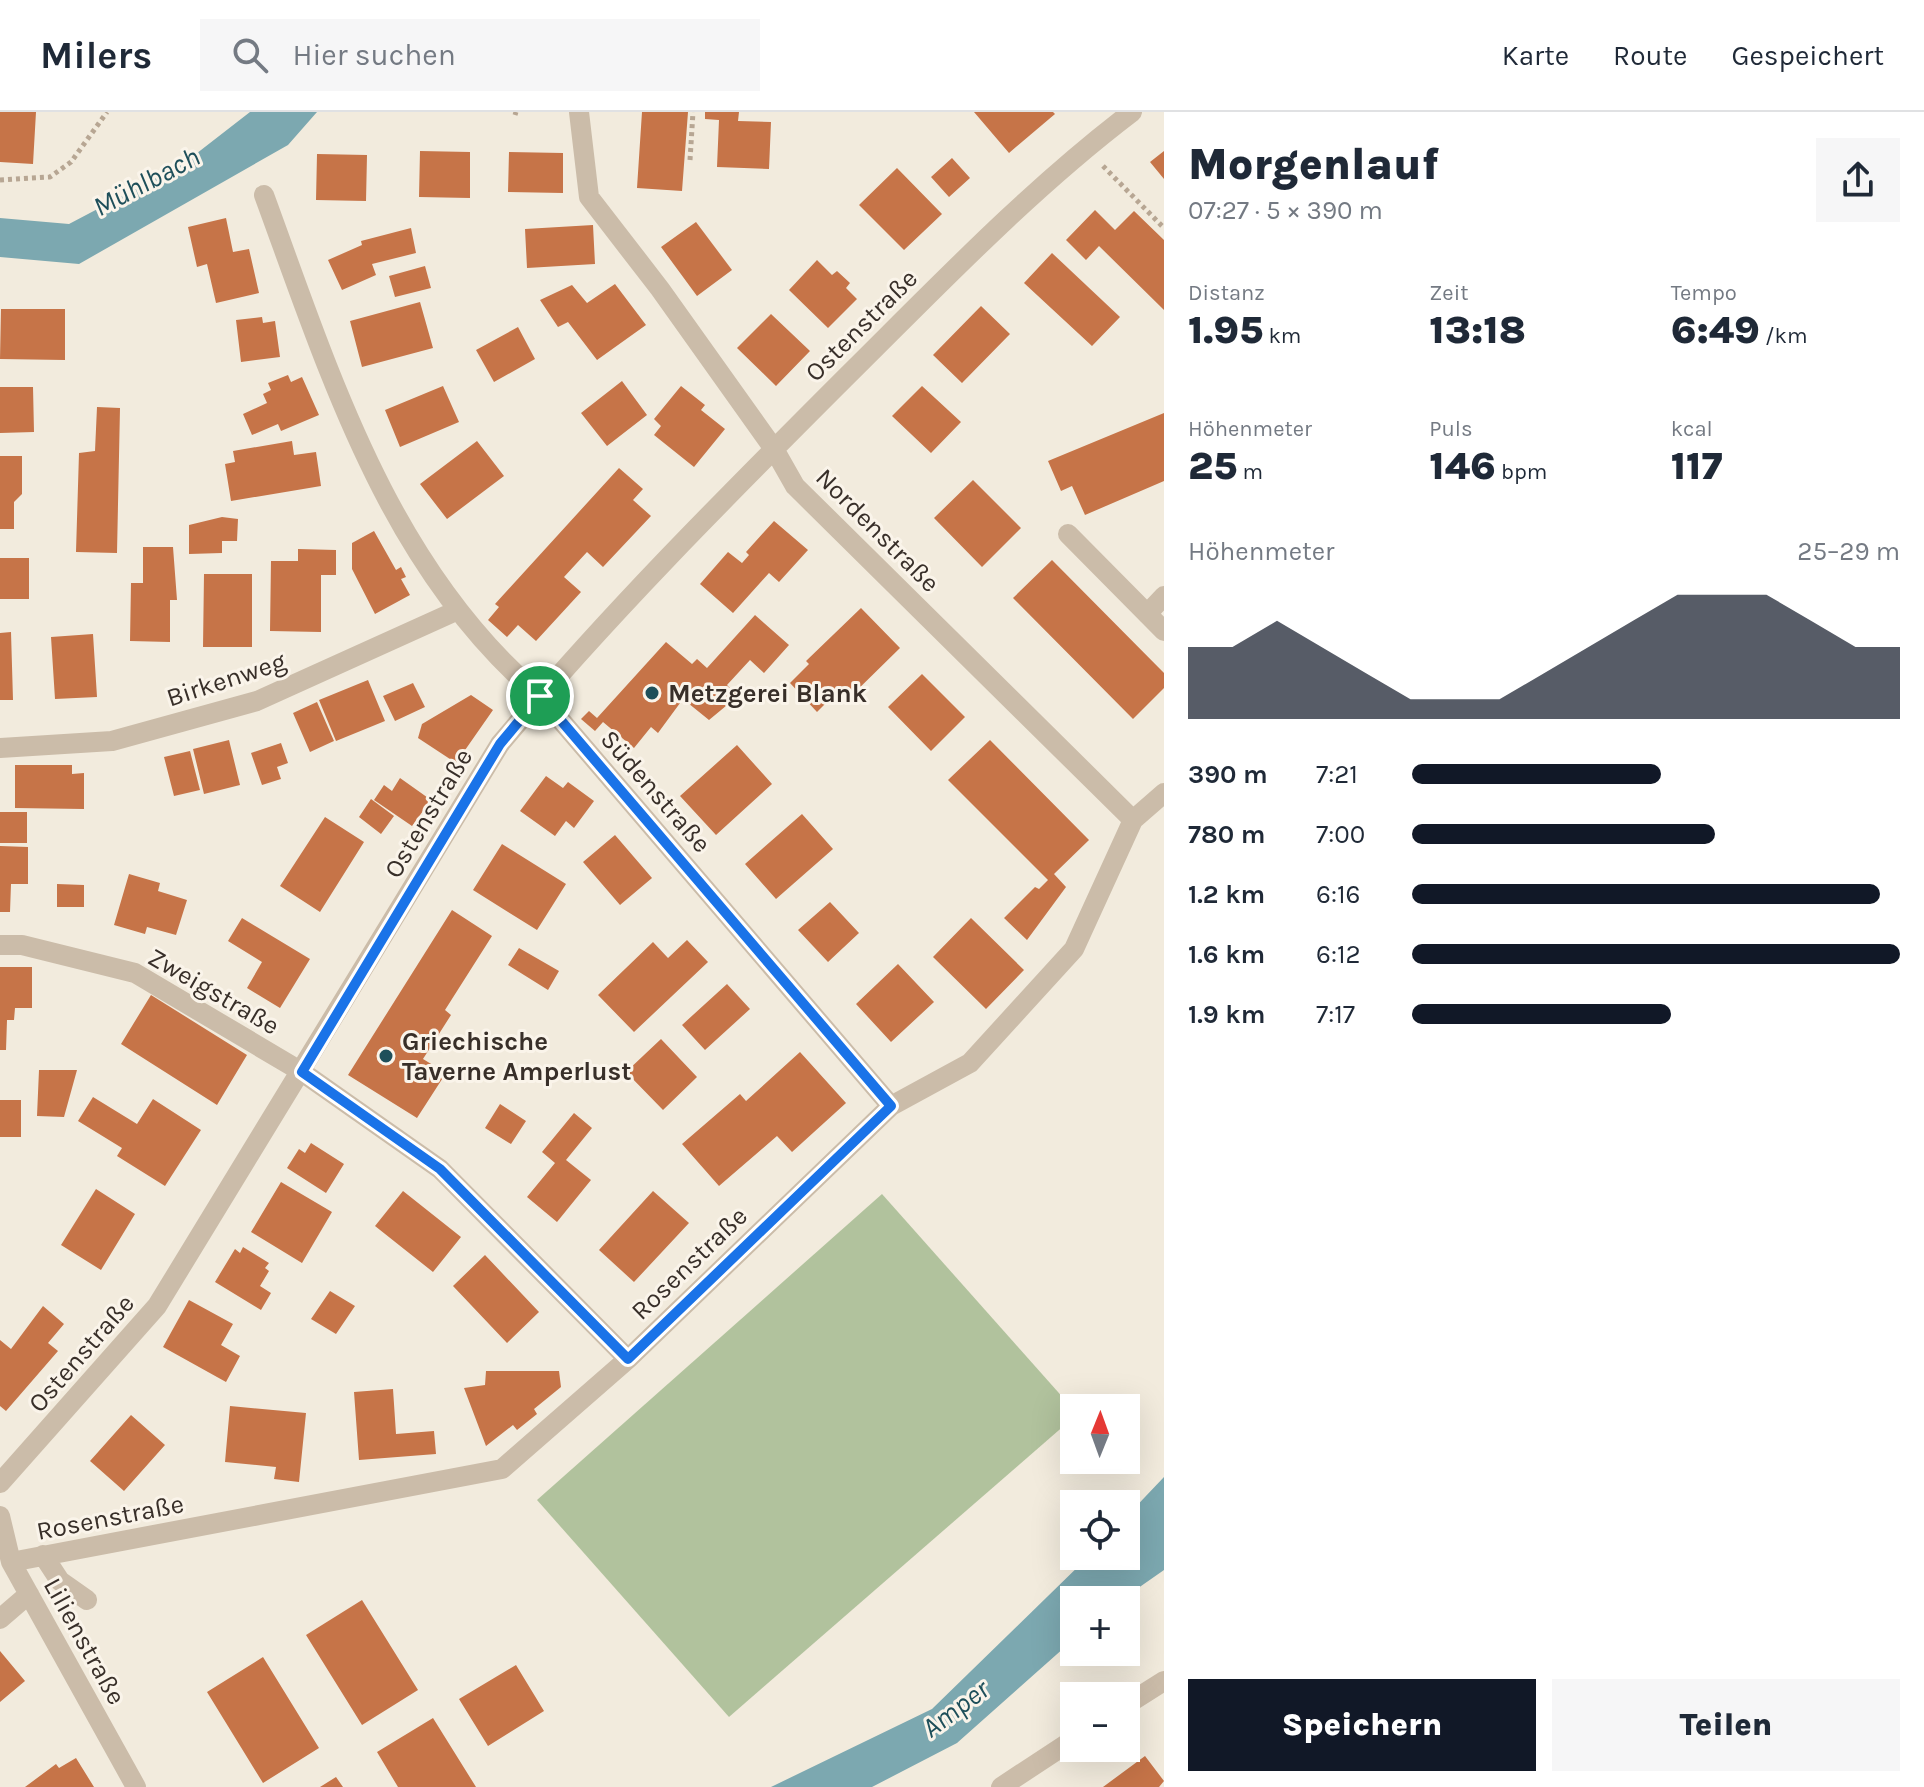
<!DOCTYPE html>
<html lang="de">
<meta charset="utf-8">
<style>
:root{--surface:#fff;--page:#f6f6f7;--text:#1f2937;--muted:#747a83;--line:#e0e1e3;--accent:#111827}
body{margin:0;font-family:Karla,sans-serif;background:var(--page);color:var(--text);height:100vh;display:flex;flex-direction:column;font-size:30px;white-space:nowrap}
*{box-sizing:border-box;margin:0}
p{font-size:26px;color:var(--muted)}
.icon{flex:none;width:44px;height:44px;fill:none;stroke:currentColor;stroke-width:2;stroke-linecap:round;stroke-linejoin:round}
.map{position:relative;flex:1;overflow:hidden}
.drawer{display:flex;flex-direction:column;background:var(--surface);width:760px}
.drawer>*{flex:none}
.needle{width:52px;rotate:1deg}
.tools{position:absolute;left:1060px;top:1282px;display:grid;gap:16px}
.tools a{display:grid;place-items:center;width:80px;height:80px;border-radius:0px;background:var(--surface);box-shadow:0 8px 32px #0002;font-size:40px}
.pin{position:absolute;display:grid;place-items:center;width:68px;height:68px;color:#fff;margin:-34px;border:4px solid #fff;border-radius:50%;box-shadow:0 2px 8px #0007}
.round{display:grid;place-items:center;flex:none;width:84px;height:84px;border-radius:0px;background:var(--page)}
.headline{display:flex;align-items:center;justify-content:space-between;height:136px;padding:0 24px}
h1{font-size:44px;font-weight:800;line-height:60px}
.figures{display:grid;grid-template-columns:repeat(3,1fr);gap:12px;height:136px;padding:8px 24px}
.figures div{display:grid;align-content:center}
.figures b{font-size:40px;font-weight:800}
.figures small{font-size:22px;font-weight:400}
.figures p{font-size:22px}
.chart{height:224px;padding:16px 24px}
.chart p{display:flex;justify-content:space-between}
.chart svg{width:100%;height:144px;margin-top:8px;fill:var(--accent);opacity:.7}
.button{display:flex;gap:16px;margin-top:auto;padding:16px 24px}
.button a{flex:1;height:92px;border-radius:0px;background:var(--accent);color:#fff;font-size:32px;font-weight:800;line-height:92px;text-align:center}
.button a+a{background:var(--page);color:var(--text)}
ul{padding:0 24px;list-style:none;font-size:26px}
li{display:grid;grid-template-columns:128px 96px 1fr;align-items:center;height:60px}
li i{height:20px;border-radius:10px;background:var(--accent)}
header{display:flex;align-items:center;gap:48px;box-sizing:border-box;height:112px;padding:0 40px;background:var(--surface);border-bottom:2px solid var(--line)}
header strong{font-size:38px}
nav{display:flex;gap:44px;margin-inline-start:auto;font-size:28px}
.search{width:560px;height:72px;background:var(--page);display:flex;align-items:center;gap:20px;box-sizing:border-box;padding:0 28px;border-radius:0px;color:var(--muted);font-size:30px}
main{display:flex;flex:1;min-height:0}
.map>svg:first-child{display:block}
.green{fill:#b1c29d}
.water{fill:#7ca8b0}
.building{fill:#c67448}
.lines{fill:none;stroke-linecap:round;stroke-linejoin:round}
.path{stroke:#b7a693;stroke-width:5;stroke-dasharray:4 4;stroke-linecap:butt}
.minor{stroke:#cbbca9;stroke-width:20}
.route-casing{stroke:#fff;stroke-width:16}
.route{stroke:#1a73e8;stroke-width:10}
.poi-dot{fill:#1e4f5a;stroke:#faf4ea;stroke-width:3}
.labels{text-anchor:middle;stroke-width:6;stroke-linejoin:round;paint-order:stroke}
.street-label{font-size:26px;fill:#382f29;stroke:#faf4ea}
.poi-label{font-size:26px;font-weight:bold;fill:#382f29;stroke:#faf4ea;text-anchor:start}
.water-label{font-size:28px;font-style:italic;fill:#1e4f5a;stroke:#faf4ea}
</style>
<header>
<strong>Milers</strong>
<div class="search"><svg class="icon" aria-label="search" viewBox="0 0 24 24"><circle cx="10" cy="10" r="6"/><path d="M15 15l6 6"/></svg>Hier suchen</div>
<nav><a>Karte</a><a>Route</a><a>Gespeichert</a></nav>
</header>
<main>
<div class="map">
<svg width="1164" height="1675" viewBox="0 0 1164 1675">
<rect width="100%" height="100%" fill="#f2ebdd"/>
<path class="green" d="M882,1082L1074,1298V1305L729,1605L537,1388Z"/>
<path class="water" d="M250,0H317L288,33L79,152L0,145V106L69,112L183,52Z
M1164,1365V1458L1121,1488H1074V1527L957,1631L872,1675H771L932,1597L1089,1444H1126V1405Z"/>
<path class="building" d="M0,0H36L33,52L0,50Z
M642,0H688L682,79L637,76Z
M705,0H739L738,9L771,10L769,57L717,55L719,8L705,7Z
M974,0H1053L1055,2L1009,41Z
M420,39L470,40V86L419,85Z
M1164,39V67L1150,50Z
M509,40L563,41V81L508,80Z
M317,42L367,43L366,89L316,88Z
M952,46L970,66L949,85L931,65Z
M897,56L942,102L904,138L859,93Z
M1095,98L1115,118L1134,99L1164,128V198L1099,134L1086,148L1066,128Z
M226,106L233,140L249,137L259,181L216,191L207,152L197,155L188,115Z
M696,110L732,158L697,184L661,135Z
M593,113L595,152L527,156L525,117Z
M411,116L416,141L372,152L376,163L342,178L328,148L362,133L361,129Z
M1052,141L1120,205L1092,234L1024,171Z
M817,148L832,163L837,159L850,171L846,176L857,187L828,216L789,178Z
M425,154L431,176L395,185L389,164Z
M615,172L646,213L597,248L568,210L558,215L540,188L572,173L587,191Z
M420,190L433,236L362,255L350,209Z
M981,194L1010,222L962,271L933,243Z
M1,197H65V248L0,247Z
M771,202L810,239L776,274L737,236Z
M262,205L263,211L275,209L280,245L241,250L236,208Z
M518,215L535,247L494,270L476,238Z
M288,263L291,270L302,265L319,303L281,319L278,312L252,323L243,302L267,291L263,282L271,278L268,271Z
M622,269L647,303L607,334L581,301Z
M443,274L459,310L400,335L385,298Z
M681,274L705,293L701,298L725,317L694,355L654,323L661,314L654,307Z
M922,274L961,310L931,341L892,304Z
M0,275H33L34,320L0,321Z
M97,295L120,296L117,441L76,440L79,341L95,339Z
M1164,301V369L1085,403L1072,374L1061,379L1048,349Z
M292,329L294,343L316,340L321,374L231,389L225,352L235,350L233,339Z
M477,329L504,364L447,407L420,372Z
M0,344H22V382L14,390V417H0Z
M619,356L643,377L633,388L651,404L603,455L587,440L564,465L581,480L536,529L518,513L507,525L488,508L499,495L495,492Z
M973,368L1021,416L982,455L934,406Z
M222,405L238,407L237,429H222V441L189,442V413Z
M774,409L808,438L779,470L769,461L733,501L700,472L728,440L742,451L749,443L746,440Z
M374,419L396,458L401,455L406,465L401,467L410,483L375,502L352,457V431Z
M143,435H173L177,488H170V530L130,529L131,471H143Z
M298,437L336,438V463H321V520L270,519L271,449H298Z
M0,446H29V487H0Z
M1052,448L1164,561V576L1133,607L1013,486Z
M204,462H252V535H203Z
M861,496L900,536L845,590L836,581L817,600L790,571L809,552L806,549Z
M755,503L789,533L764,561L750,548L727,573L738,584L709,608L683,587L658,621L651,615L634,636L603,610L595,619L581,607L589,599L597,606L666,530L692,552L697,547L707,556Z
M11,520L13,588H0V521Z
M93,522L97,585L55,587L51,525Z
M922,562L965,605L931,639L888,595Z
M368,568L385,609L336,629L319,588Z
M413,571L425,595L395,609L383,584Z
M471,583L493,598L456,651L418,626L422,612Z
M317,590L334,629L310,640L293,601Z
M229,628L240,673L204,682L193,637Z
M990,628L1089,728L1054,762L1066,775L1027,828L1004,806L1035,775L1039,777L1048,768L948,668Z
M281,631L288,651L277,655L281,667L262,673L251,641Z
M737,633L772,672L716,723L680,684Z
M190,639L200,678L174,684L164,645Z
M15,653H72V662L84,661V697L15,696Z
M546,664L563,676L568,670L594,689L574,716L566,709L555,724L520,699Z
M400,666L431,688L412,714L374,688L384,673L392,679Z
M371,687L394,704L381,722L359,705Z
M0,700H27V731H0Z
M802,702L833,737L776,787L745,752Z
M325,705L364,730L320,800L280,774Z
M615,723L652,766L620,793L583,750Z
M502,732L566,772L537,818L473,778Z
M0,734L28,735V772H11L10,800H0Z
M129,762L160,771L158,779L187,788L176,823L147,815L145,822L114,813Z
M57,772L84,773V795H57Z
M830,790L859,821L828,850L798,818Z
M452,798L492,824L445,898L451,903L423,947L446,961L417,1006L348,963Z
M242,806L310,847L280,896L247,876L262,850L228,829Z
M971,806L1024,858L986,897L933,845Z
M687,828L708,850L634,920L598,883L653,830L668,846Z
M519,836L559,859L548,878L508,853Z
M898,852L934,890L891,930L856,892Z
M0,855H32V896H15L14,908H7L6,938H0Z
M727,872L750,897L705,938L682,913Z
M151,883L247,943L217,993L121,932Z
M661,927L697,965L663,998L626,960Z
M800,940L846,991L792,1040L777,1024L719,1074L682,1032L740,982L746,989Z
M39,958H77L64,1005L37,1004Z
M93,985L137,1012L153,987L201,1018L165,1074L117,1044L122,1036L78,1009Z
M0,988H21V1025H0Z
M500,992L526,1009L511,1032L485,1016Z
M574,1001L592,1016L566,1048L591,1068L557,1110L527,1085L555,1051L542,1040Z
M311,1031L344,1052L326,1081L287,1056L299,1037L305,1041Z
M281,1070L332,1100L302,1151L251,1120Z
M96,1077L135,1102L101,1158L61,1133Z
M403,1079L461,1125L433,1160L375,1114Z
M653,1079L689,1111L634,1170L599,1138Z
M243,1135L269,1151L265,1156L269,1159L260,1174L271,1181L261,1198L215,1170L235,1137L240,1141Z
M485,1143L539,1200L507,1231L453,1174Z
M330,1179L355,1194L336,1222L311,1207Z
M189,1188L233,1212L221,1233L240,1244L226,1270L163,1235Z
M43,1194L64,1212L48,1231L58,1239L6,1299L0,1294V1228L11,1237Z
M486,1259H559L561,1275L534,1297L537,1302L517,1318L513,1313L486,1334L464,1276L485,1273Z
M393,1277L396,1322L434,1319L436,1342L359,1348L354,1280Z
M230,1294L306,1301L299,1370L274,1367L276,1355L225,1350Z
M131,1303L165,1333L124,1379L90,1349Z
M362,1488L418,1578L362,1613L306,1523Z
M0,1539L25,1569L0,1590Z
M263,1545L319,1636L263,1671L207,1580Z
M516,1553L544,1599L488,1634L459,1587Z
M433,1606L476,1675H398L377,1640Z
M1145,1644L1164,1669L1159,1675H1103Z
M76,1646L94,1675H25L56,1652L59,1656Z
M336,1665L343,1675H320Z"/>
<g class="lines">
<path class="path" d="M515,3L516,0
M690,48L693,0
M1103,54L1164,116
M0,68L50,65L71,50L107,0"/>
<path class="minor" d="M579,0L589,85L660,177L774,337L795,374L1133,708
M264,83C330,263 389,456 540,584L891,994
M1068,422L1164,519
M1147,502L1164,484
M0,636L112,629L257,589L456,499
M0,833H22L135,861L302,960L440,1057L628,1247
M0,1371L157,1194L500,632C607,504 726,385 844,267C937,175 1028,79 1132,0
M0,1404L11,1450L136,1675
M43,1443L60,1469L87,1488
M11,1450L502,1357L628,1247L891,994L970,951L1074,837L1133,708L1164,681
M0,1507L29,1482
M1126,1593L1164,1569
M1001,1675L1074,1627"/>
</g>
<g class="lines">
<g class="route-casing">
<path id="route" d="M540,584L891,994L628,1247L440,1057L302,960L500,632Z"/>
</g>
<use href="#route" class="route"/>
</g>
<g class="poi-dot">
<circle cx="652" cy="581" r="8"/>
<circle cx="386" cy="944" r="8"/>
</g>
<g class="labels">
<g class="street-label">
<text transform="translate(861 213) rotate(-45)" y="9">Ostenstraße</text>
<text transform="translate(878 418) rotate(45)" y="9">Nordenstraße</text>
<text transform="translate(226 567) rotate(-18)" y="9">Birkenweg</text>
<text transform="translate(656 679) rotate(49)" y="9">Südenstraße</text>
<text transform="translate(428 701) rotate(-59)" y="9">Ostenstraße</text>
<text transform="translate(214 879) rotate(30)" y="9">Zweigstraße</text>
<text transform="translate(689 1151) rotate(-44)" y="9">Rosenstraße</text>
<text transform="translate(81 1241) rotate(-49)" y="9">Ostenstraße</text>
<text transform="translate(110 1405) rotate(-11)" y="9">Rosenstraße</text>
<text transform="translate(85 1529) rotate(61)" y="9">Lilienstraße</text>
</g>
<g class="poi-label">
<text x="668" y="590">Metzgerei Blank</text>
<text x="402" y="938">Griechische<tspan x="402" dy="30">Taverne Amperlust</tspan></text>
</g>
<g class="water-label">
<text transform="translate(146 69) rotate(-28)" y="10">Mühlbach</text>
<text transform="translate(955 1596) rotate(-37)" y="10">Amper</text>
</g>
</g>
</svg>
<div class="tools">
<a><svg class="needle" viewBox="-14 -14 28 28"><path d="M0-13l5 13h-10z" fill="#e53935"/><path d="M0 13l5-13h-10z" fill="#747a83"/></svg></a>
<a><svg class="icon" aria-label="locate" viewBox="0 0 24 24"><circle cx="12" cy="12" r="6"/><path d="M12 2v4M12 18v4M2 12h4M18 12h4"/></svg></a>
<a>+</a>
<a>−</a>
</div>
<div class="pin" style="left:540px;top:584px;background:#1e9e55"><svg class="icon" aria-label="arrive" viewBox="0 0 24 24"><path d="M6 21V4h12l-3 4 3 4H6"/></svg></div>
</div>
<section class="drawer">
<div class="headline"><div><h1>Morgenlauf</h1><p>07:27 · 5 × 390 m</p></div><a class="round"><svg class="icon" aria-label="share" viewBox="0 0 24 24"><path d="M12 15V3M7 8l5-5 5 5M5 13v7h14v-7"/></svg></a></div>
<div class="figures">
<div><p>Distanz</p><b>1.95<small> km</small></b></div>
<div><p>Zeit</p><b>13:18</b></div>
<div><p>Tempo</p><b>6:49<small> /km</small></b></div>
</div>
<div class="figures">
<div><p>Höhenmeter</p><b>25<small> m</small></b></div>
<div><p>Puls</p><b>146<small> bpm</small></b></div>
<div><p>kcal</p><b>117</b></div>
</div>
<div class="chart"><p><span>Höhenmeter</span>25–29 m</p>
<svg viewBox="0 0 160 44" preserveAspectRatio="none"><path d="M0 44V22L10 22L20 14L30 22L40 30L50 38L60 38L70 38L80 30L90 22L100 14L110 6L120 6L130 6L140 14L150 22L160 22V44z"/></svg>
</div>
<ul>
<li><b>390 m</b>7:21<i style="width:51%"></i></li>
<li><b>780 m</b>7:00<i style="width:62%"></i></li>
<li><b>1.2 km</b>6:16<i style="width:96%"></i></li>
<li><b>1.6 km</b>6:12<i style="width:100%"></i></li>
<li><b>1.9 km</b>7:17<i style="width:53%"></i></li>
</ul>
<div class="button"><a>Speichern</a><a>Teilen</a></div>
</section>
</main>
